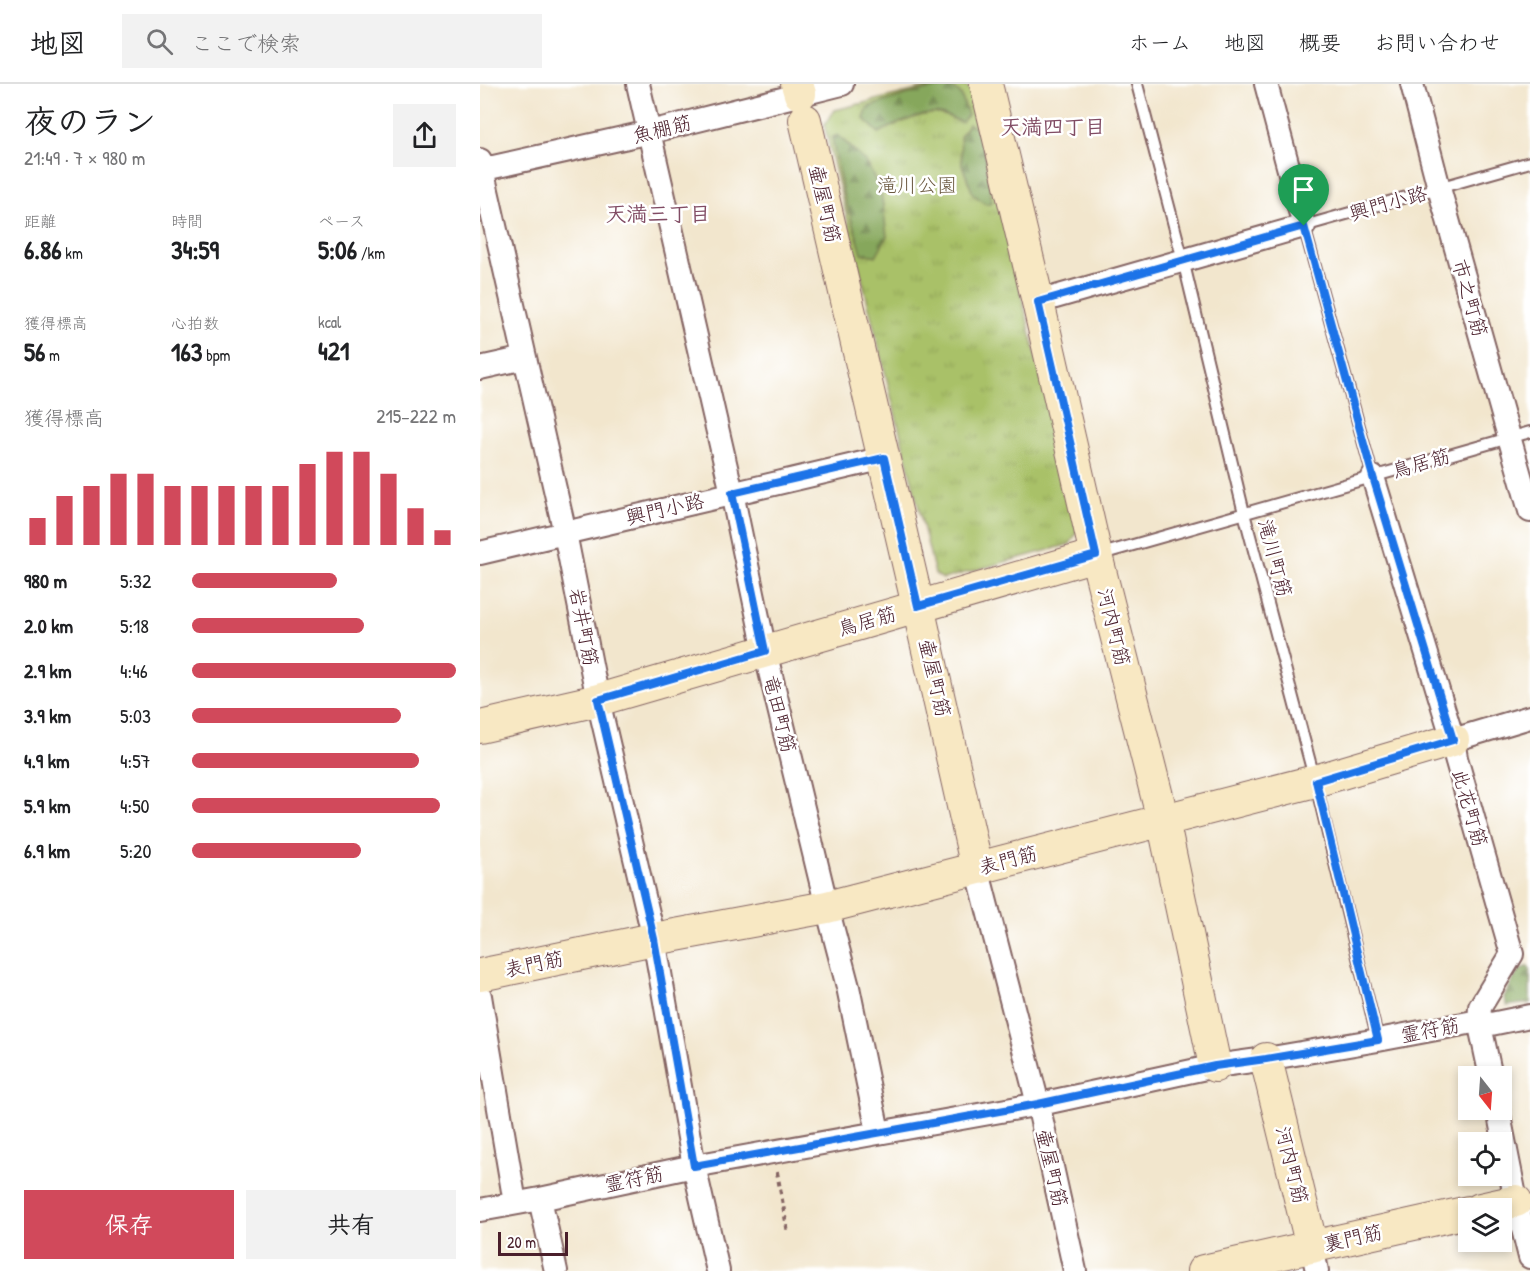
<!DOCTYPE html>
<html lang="ja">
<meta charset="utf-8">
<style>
:root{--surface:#fff;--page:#f2f2f2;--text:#202124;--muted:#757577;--line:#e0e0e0;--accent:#d1495b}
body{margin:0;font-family:"Patrick Hand","Klee One",sans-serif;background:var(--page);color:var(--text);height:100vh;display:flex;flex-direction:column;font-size:22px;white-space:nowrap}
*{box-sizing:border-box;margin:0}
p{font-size:20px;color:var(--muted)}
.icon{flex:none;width:33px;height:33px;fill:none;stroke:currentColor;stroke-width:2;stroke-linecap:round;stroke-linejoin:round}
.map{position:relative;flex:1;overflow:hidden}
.panel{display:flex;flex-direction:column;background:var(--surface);width:480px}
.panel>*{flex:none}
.needle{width:39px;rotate:163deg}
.buttons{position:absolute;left:978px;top:982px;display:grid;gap:12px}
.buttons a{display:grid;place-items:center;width:54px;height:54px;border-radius:0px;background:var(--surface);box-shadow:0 3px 9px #0003;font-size:30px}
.scale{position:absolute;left:18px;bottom:15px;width:70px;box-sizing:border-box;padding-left:6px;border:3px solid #4a1f2b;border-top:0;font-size:16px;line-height:21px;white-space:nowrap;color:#4a1f2b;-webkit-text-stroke:4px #fff;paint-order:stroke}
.pin{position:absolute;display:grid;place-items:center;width:51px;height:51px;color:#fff;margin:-62px -26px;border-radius:50% 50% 50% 0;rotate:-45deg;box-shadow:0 0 6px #0007}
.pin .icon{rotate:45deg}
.round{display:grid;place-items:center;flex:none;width:63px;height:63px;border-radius:0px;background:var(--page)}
.headline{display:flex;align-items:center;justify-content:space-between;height:102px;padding:0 24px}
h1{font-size:33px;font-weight:700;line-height:45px}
.figures{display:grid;grid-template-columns:repeat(3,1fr);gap:9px;height:102px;padding:6px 24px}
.figures div{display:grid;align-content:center}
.figures b{font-size:26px;font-weight:700}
.figures small{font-size:16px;font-weight:400}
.figures p{font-size:16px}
.chart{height:168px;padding:12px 24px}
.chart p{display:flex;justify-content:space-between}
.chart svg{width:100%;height:108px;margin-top:6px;stroke:var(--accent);stroke-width:6}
.primary-button{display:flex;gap:12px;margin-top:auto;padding:12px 24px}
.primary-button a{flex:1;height:69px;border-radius:0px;background:var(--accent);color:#fff;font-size:24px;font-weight:700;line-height:69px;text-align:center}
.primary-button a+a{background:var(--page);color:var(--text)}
ul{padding:0 24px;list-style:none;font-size:20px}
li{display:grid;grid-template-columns:96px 72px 1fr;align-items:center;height:45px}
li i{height:15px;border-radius:8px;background:var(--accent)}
header{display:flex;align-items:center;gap:36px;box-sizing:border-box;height:84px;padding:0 30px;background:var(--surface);border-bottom:2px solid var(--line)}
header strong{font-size:28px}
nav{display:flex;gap:33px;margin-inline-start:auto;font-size:21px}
.search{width:420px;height:54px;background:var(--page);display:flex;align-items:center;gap:15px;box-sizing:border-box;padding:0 21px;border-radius:0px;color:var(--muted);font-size:22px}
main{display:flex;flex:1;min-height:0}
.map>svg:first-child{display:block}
.grass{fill:url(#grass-tufts);stroke:#7a7049;stroke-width:1.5}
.forest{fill:url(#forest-firs);stroke:#686344;stroke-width:1.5}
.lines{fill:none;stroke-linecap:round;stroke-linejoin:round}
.lane-casing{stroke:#856564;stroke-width:14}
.street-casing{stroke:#856564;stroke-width:26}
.secondary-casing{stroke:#856564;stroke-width:34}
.path{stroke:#856564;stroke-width:4;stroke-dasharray:4.5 4.5;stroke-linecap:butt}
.lane{stroke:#fff;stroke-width:10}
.street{stroke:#fff;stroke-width:22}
.secondary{stroke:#f8e8c3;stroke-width:32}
.route-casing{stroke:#fff;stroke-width:12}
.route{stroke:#1a73e8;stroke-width:8}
.labels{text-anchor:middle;stroke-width:5;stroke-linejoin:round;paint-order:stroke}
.street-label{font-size:20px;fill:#4a1f2b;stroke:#fff}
.park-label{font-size:20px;fill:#6b5840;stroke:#fff}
.neighbourhood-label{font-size:21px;font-weight:bold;fill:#814c64;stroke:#fff}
</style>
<header>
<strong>地図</strong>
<div class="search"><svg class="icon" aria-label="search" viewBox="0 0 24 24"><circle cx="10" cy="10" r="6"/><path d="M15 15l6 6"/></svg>ここで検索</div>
<nav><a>ホーム</a><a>地図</a><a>概要</a><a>お問い合わせ</a></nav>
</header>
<main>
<section class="panel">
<div class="headline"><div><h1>夜のラン</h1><p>21:49 · 7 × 980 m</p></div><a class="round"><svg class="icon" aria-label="share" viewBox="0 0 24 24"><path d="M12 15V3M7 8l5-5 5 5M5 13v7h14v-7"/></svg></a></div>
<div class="figures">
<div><p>距離</p><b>6.86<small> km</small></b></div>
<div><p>時間</p><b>34:59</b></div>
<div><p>ペース</p><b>5:06<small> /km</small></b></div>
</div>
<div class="figures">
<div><p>獲得標高</p><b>56<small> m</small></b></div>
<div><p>心拍数</p><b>163<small> bpm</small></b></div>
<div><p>kcal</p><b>421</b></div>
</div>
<div class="chart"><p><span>獲得標高</span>215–222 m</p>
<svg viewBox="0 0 160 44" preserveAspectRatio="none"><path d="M5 44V33M15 44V24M25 44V20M35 44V15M45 44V15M55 44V20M65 44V20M75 44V20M85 44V20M95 44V20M105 44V11M115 44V6M125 44V6M135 44V15M145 44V29M155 44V38"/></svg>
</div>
<ul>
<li><b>980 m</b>5:32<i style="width:55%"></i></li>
<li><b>2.0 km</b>5:18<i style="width:65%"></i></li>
<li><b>2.9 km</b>4:46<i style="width:100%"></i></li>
<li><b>3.9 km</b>5:03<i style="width:79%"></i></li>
<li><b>4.9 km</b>4:57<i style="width:86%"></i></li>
<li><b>5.9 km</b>4:50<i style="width:94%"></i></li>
<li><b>6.9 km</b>5:20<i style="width:64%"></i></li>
</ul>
<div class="primary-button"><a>保存</a><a>共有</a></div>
</section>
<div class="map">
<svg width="1050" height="1187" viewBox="0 0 1050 1187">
<defs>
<pattern id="grass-tufts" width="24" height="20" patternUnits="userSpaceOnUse" patternTransform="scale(1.5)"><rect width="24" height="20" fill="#a9c167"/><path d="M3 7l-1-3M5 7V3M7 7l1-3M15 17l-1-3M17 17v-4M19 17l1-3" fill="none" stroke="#93a55a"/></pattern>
<pattern id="forest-firs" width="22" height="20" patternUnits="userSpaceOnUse" patternTransform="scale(1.5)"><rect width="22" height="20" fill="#86a75c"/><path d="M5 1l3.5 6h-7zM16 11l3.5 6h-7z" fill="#70874c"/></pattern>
</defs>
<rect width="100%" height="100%" fill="#fff"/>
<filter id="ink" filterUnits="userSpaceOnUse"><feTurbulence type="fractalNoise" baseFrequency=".0167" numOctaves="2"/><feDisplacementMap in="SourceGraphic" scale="12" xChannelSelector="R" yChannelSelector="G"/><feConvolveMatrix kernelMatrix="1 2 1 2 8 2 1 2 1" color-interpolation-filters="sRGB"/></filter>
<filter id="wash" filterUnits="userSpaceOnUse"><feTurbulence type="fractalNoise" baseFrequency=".008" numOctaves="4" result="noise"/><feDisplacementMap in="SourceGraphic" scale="24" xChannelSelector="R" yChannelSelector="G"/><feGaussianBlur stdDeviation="1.35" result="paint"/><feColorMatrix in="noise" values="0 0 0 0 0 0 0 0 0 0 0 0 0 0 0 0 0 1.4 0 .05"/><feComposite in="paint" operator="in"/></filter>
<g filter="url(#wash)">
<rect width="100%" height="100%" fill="#f2e6cd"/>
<path class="grass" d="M461,0H482L492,6L598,446L590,460L463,495L455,490L344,41L355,26Z"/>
<path class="forest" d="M469,1L481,11L488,31L482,38C474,36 467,31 459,30C445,27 411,42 399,49L384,35L388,23L425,11Z
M488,40L496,44L504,63L512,118L506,120L493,110L482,81L480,53Z
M358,51L386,78L401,107L407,152L396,172L382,169L363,109L352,54Z
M1048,882L1050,886V919L1027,922L1024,913L1039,886Z"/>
</g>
<g filter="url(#ink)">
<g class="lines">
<g class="lane-casing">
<path id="lane" d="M657,0L703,176L764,429L835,697L898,956
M893,393L824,142L1050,78
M618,471L1050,348"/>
</g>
<g class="street-casing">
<path id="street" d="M158,0L252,409L285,567L347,823L368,903L398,1048
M932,0L959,104L1050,427
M0,76L85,449L118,616L174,855L214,1082L238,1187
M0,86L170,48L362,0
M558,218L824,142L786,0
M0,284L45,274
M893,393L973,656L976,674L1032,870L1000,923L999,937L1011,993
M0,469L404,374
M973,656L1050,633
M497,784L558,1020L595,1187
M0,912L35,1119
M1018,1026L1036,1117L1050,1173
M60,1115L76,1187
M0,1126L60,1115L214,1082L565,1019L735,982L786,975L898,956L999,937L1011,940L1050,932
M832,1163L837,1187"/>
</g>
<g class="secondary-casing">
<path id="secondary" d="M317,0L320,10
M506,0L558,218L616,471L683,736L735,982
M325,36L438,522L497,784
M0,643L118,616L616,471
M0,891L174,855L347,823L835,697L973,656
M786,975L832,1163
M1000,1125L1036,1117
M723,1187L988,1128"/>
</g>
<path class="path" d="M297,1088L308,1149"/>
<use href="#lane" class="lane"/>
<use href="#street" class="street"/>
<use href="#secondary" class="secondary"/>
</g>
</g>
<g class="lines" filter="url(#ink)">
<g class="route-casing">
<path id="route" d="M824,142L893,393L973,656L836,697L898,956L786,975L735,982L558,1020L214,1082L174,855L118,616L285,567L252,409L404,374L438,522L616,471L558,218Z"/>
</g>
<use href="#route" class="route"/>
</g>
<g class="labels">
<g class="street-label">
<text transform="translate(182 45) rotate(-14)" y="7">魚棚筋</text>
<text transform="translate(908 119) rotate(-16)" y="7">興門小路</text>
<text transform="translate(345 120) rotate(77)" y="7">壷屋町筋</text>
<text transform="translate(990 214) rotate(74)" y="7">市之町筋</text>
<text transform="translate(941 379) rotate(-16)" y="7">鳥居筋</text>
<text transform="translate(185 425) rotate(-13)" y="7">興門小路</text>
<text transform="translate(795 474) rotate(75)" y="7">滝川町筋</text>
<text transform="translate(387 537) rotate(-16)" y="7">鳥居筋</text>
<text transform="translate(104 543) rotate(79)" y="7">岩井町筋</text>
<text transform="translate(634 543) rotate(76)" y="7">河内町筋</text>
<text transform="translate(455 594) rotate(77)" y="7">壷屋町筋</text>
<text transform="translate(300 630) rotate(76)" y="7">竜田町筋</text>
<text transform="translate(990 724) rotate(74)" y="7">此花町筋</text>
<text transform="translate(528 776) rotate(-15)" y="7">表門筋</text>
<text transform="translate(54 880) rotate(-12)" y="7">表門筋</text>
<text transform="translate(950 946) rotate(-11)" y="7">霊符筋</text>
<text transform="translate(812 1081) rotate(76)" y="7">河内町筋</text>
<text transform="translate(572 1084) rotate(77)" y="7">壷屋町筋</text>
<text transform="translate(154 1095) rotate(-12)" y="7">霊符筋</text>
<text transform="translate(873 1154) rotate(-13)" y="7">裏門筋</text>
</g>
<g class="park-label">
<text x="437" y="108">滝川公園</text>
</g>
<g class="neighbourhood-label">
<text x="573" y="50">天満四丁目</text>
<text x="178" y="137">天満三丁目</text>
</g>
</g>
</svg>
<div class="buttons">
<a><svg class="needle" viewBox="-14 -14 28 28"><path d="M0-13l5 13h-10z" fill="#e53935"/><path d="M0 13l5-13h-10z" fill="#757577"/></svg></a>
<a><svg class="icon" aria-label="locate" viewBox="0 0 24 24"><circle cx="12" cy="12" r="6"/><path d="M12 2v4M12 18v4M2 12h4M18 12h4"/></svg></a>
<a><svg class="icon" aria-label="layers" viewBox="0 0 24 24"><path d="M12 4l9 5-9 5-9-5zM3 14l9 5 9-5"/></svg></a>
</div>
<div class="scale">20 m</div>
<div class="pin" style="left:824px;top:142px;background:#1e9e55"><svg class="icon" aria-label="arrive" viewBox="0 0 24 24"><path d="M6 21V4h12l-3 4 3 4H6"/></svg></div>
</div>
</main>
